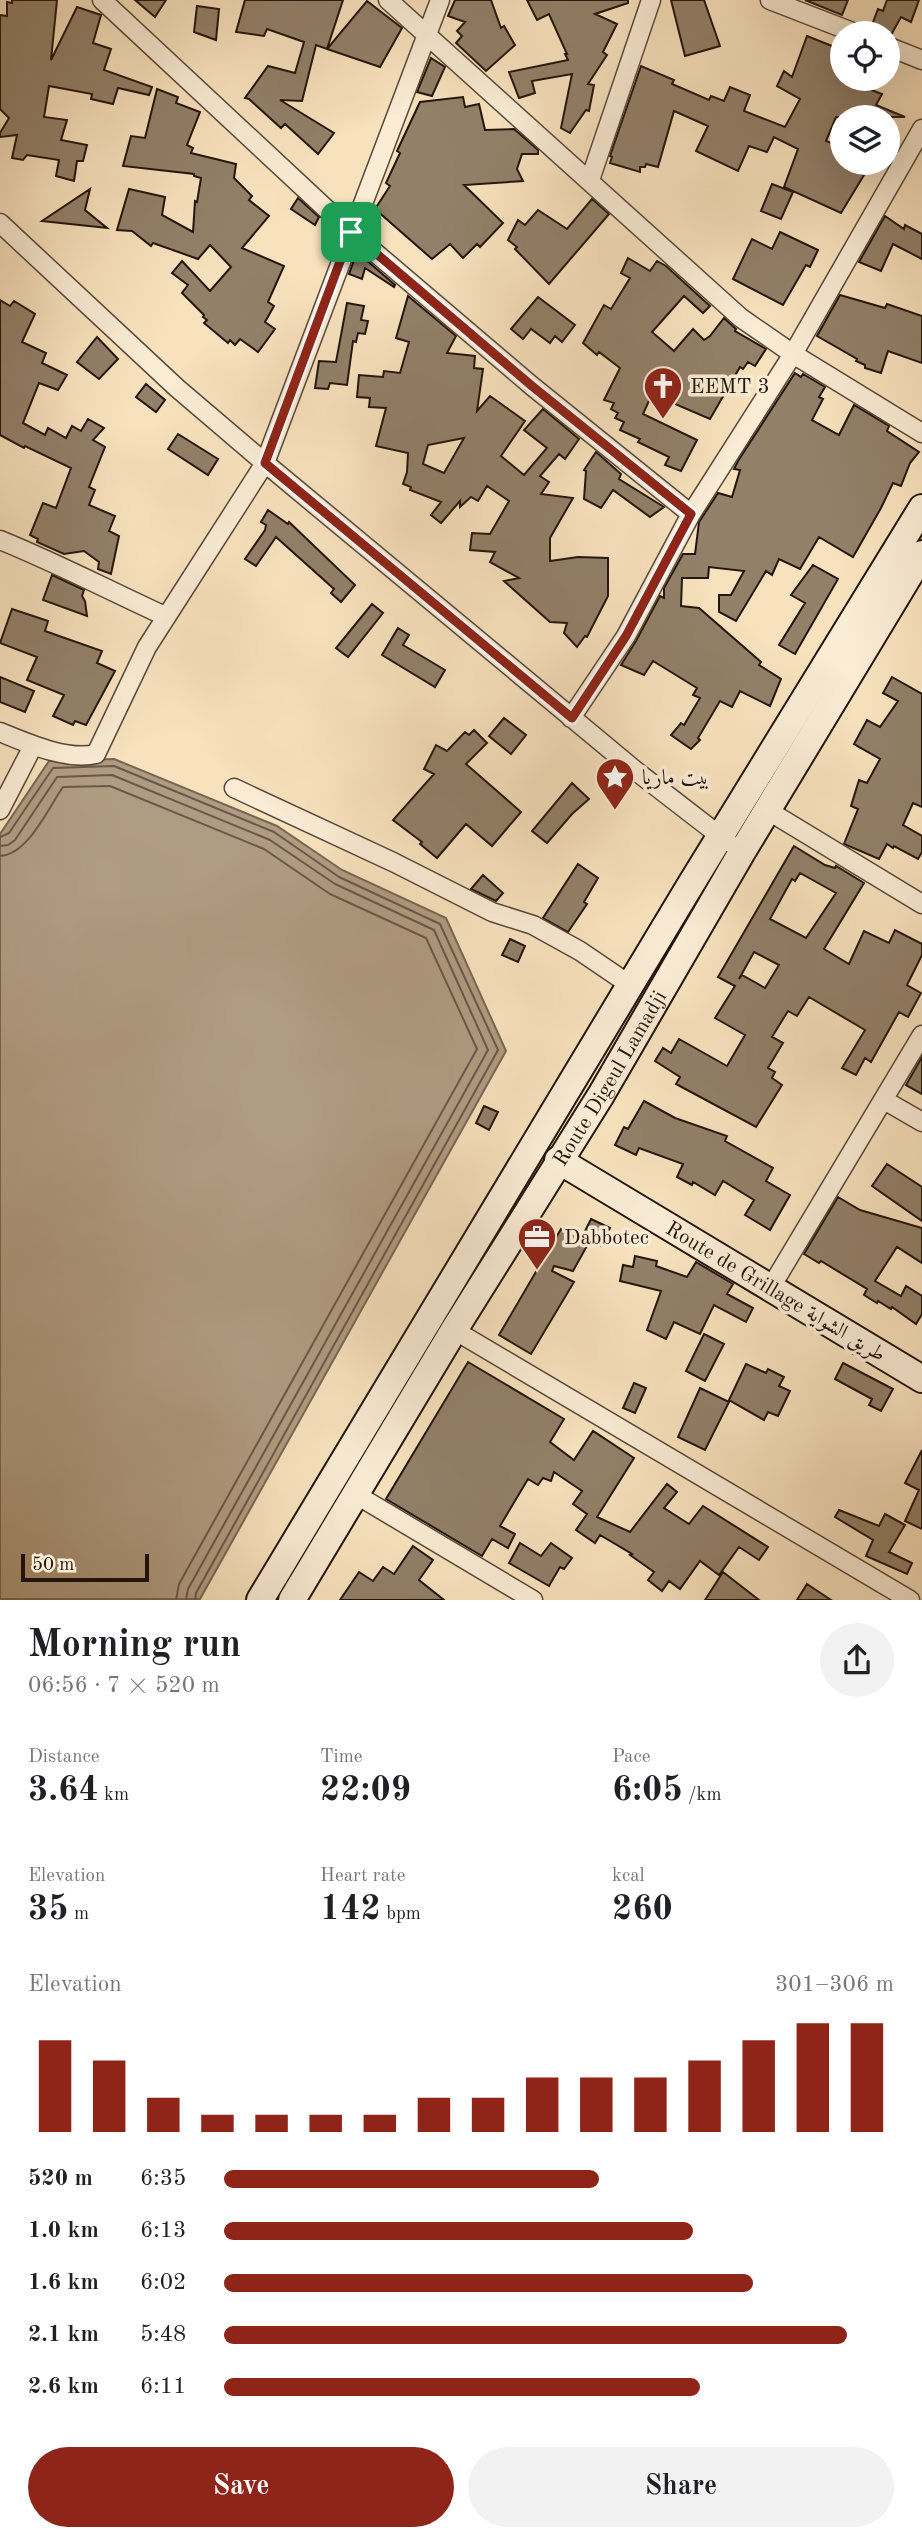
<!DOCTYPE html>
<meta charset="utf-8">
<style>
:root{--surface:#fff;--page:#f2f2f2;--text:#202124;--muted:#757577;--accent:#8f2418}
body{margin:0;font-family:"Old Standard TT",Amiri,serif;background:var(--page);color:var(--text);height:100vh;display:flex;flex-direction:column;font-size:26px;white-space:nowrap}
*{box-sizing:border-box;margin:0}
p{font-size:23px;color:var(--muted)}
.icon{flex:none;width:38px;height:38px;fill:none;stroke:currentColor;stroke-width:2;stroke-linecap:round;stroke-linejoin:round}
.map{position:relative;height:1600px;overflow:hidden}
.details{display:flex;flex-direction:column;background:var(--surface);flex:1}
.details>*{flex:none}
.controls{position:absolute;left:830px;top:21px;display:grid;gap:14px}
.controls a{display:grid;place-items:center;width:70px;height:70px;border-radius:50%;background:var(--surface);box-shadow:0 7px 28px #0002;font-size:35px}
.scale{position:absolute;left:21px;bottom:18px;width:128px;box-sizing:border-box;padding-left:7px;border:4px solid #23150d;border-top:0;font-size:19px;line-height:24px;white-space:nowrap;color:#23150d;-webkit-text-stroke:5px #faecd5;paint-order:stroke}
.pin{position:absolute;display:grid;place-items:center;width:60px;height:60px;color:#fff;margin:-30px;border-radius:14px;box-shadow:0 4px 10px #0006}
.round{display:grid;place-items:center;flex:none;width:74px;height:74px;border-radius:37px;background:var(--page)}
.overview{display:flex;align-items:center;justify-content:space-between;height:119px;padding:0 28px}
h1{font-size:38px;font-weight:600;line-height:52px}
.metrics{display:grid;grid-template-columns:repeat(3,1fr);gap:10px;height:119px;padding:7px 28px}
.metrics div{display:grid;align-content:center}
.metrics b{font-size:35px;font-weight:600}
.metrics small{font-size:19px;font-weight:400}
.metrics p{font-size:19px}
.chart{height:196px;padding:14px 28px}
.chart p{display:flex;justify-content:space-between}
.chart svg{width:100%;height:126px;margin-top:7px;stroke:var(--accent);stroke-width:6}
.button{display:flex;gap:14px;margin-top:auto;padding:14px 28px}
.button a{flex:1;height:80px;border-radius:42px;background:var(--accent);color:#fff;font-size:28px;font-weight:600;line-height:80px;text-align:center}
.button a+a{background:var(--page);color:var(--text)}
ul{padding:0 28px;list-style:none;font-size:23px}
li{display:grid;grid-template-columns:112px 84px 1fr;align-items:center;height:52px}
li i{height:18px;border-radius:9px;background:var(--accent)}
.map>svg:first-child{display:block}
.water{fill:#b09c82;stroke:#786653;stroke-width:2}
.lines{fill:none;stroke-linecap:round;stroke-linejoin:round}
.shore{stroke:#6a5848;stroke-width:2}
.building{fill:#928069;stroke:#23150d;stroke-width:2;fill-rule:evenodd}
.street-casing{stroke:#584839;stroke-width:21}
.secondary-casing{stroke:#23150d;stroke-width:30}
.street{stroke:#faecd5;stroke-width:18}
.secondary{stroke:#faecd5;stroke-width:26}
.route-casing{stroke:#fff;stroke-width:14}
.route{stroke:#8f2418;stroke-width:9}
.labels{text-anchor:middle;stroke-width:7;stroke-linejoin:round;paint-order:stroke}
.poi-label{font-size:21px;fill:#23150d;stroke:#faecd5;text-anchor:start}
.street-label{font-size:21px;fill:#23150d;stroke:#faecd5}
</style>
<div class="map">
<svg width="922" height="1600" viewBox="0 0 922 1600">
<rect width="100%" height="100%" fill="#f8e2be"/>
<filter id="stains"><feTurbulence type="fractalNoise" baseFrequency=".00286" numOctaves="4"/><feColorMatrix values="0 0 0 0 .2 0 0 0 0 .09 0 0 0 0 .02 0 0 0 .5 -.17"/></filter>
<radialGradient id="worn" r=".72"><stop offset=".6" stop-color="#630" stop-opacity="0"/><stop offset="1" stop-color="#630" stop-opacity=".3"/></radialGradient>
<path class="water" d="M114,759L277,826L342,870L446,918L506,1051L200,1599H0V834L49,761Z"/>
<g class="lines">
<path class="shore" d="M0,837L9,833L53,768L114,766L274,832L339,877L440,924L498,1050L196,1593L195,1600
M0,846L8,845L15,840L57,777L112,775L270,840L335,884L434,930L488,1050L188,1589L186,1600
M0,856C28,855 48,808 63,787L110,786L264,849L330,894L426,938L477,1049L179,1584L176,1600"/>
</g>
<path class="building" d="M12,0H57L51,60L77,7L101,15L93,43L111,49L104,70L152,87L149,95L118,88L113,104L91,99L92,94L49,86L44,117L67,120L61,140L87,145L83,161H77L74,181L56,176L59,160L27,155L23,160L12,158L17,135L0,137V133L9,118L0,109V15L7,16V2L12,3Z
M135,0H166L155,17Z
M245,0H343L327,49L316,45L302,101L280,100L334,133L318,154L285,124L281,128L249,99L245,98L268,66L295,73L304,42L267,29L264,36L236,32Z
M455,0H491L501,28L504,26L515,45L486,71L456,43L462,36L457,31L465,22L448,16Z
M527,0H628V3L595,14L617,24L603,52L607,55L588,84L594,85L589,111L586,110L570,133L561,128L572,74L532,81L535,93L519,98L509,72L568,60L565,54H567L549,14L537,20Z
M671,0H704L720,46L685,56Z
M805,0H848L842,15Z
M887,0H919L911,22L901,17L891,35L870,30L878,9L883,11Z
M367,1L402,28L380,67L327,49Z
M197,6L219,9L216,40L194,32Z
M807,36L842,50V79L882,94L876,105L905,117H836L826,141L842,147V163H868L861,174L864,175L841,213L784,187L798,149L774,137L767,152L749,146L738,171L696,151L708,126L674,111L658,167L646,164L645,167H640V172L610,163L612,157L610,156L641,66L674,80L672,84L709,100L711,96L724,101L730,87L750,95L744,111L785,127L800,99L777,86L784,71L792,77Z
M431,58L445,67L432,96L417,92Z
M157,89L178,97L176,103L200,112L187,145L193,148L191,153L236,164L234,178L252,196L249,200L269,216L242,248L284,266L268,302L274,306L265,322L275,329L258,352L240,339L235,345L230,340L228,343L204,323L207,320L203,317L204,315L182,293L188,285L172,273L182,261L210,291L231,267L210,245L198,259L153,243L151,246L132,231L117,230L129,189L165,197L162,215L193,232L195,201L197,202L201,178L194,176V174L123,166L131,136L145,138Z
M463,97L465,107L479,104L485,130L514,129L538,150V154H522L517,169L523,181L464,185L503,223L480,247L477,244L463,258L450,244L432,259L375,209L390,186L386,183L400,153L397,151L420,102Z
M772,184L793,192L781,219L761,211Z
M90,189L85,210L107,228L42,221Z
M298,198L319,217L315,225L291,209Z
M592,199L609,214L549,284L515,249L517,247L508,240L518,220L525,225L538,210L567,229Z
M885,216L904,229L905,225L922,234V259L893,244L881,271L859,262Z
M780,232L818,250L810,267L806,265L783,305L733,279L752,239L772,249Z
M357,252L395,285L394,287L365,268L362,279L349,274Z
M628,258L650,271L657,261L666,266L710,306L703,313L684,296L652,332L674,351L693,329L704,340L710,336L724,318L736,329L735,331L766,349L755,366L748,362L743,369L740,367L710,419L652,394L643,414L697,440L681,471L665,465L669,457L638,442L640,439L620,430L624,422L615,418L618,413L611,409L614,403L604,400L620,368L599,352L597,355L583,343L604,305L611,309L630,278L621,273Z
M840,295L885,308L887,304L922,316V363L888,351L881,373L865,368V365L856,361L857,359L817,336Z
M408,296L456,336L447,353L475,356L474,368L483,369L477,411L490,396L525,421L501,456L524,475L547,448L524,430L543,409L579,439L565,459L559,454L540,476L549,482L541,494L573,498L550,538V561L578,557L608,558V596L587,637L585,636L577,647L564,633L567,623L550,622L504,581L519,578L490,562L495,552L470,550L472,533L490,534L509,501L487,486L478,501L471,497L460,507V501L441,523L431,515L441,502L410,490L411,487L403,484L407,472L408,453L376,446L386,408L369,407L370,398L357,397L359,375L383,377L384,371L400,373L409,342L396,338ZM464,438L444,473L423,464L428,445Z
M538,297L575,325L562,342L555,336L550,343L531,329L523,339L511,329Z
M0,300L10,306L14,301L35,314L22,342L46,353L42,363L67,375L58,390L39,383L23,423L45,435L48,428L66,438L72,426L81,431L88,419L104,428L93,440L105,447L89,487L95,490L89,505L115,516L109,531L119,536L111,574L98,569L99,562L84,551L64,554L37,542L38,539L30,535L43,503L56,508L71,468L25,446L24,448L0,435Z
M347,303L364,306L361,320L368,321L365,334L358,333L356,342L353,341L347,385L330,383L328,389L315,388L319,361L336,362Z
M97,337L118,359L99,379L77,362Z
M795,373L801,377L803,374L825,387L819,397L823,399L812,420L839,435L854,405L889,426L887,431L919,452L910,463L901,486L893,483L881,508L853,557L819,537L800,569L779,559L772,575L766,571L736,621L719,612V595H731L744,571L709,567L708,578H682L681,606L699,608L761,662L759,665L781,679L770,706L740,691L732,707L720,701L698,738L700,740L691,749L671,735L681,723L684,725L700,698L693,695L697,688L653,661L644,675L621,665L636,641L660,596L664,598V588L683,554H695L699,522L718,493L732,497L740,470L734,469L738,461Z
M146,384L165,400L156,412L136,397Z
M178,434L218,459L208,475L168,449Z
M596,452L621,474L619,479L664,507L650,517L613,490L601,508L584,499L586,471L584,470Z
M268,510L288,524L289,522L355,585L341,602L331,593L334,589L276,537L256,566L245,559L265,530L266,525L261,522Z
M813,565L838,579L795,654L779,645L805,603L791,595Z
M52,575L84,590L82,596L85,601L87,616L43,600Z
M372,604L383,613L348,657L336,648Z
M12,609L48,621L45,631L102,651L97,663L115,671L86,725L75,721L73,725L53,716L64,695L27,680L37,657L0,643Z
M398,628L409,635L403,645L445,670L435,687L382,655Z
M0,677L34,691L25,712L0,702Z
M892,677L922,694V807L913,803L903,825L922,836V852L918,859L894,846L893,848L887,844L879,859L844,844L858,809L851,806L859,780L867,783L880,759L854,744L867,720L880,727L898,701L883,693Z
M504,718L526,735L511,754L489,736Z
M474,730L487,743L466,764L521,812L492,846L466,824L437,858L420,844L422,842L393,820L434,774L424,769L436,745L447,751L465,732L469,735Z
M572,783L589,799L572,814L547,843L532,831Z
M794,846L825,865L835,868L836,866L864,883L824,949L849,964L864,931L889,943L895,930L922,944V955L907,985L921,993L908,1017L899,1012L871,1062L865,1058L856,1075L842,1068L865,1030L809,997L797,1016L788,1011L772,1037L783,1043L768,1068L775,1072L772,1078L782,1085L756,1127L676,1084L680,1077L655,1061L663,1048L671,1053L679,1039L727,1066L745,1035L715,1018L735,986L718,977ZM800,873L836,893L806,938L770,919L792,879L795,881ZM754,952L779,965L765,988L742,975L739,979Z
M578,864L598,878L584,902L587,904L568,932L543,918Z
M483,875L503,893L496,901L471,889Z
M510,939L525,946L518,962L502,955Z
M922,1057V1094L906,1085Z
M644,1101L675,1118L727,1136L725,1141L773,1168L766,1181L790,1195L770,1230L745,1215L754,1200L723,1181L715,1195L693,1182L692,1185L677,1177L683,1164L639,1148L636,1155L615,1145L624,1127L628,1129Z
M484,1106L498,1112L489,1130L476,1123Z
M887,1164L922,1187V1221L872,1186Z
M838,1197L860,1210L922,1228V1263L897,1247L875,1281L901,1296L906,1286L922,1296V1314L916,1324L892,1307L891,1309L878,1301L877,1303L864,1295L867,1289L821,1261L819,1263L804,1254Z
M591,1219L610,1228L601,1246L582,1237Z
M561,1229L588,1244L573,1271L554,1266L552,1271L574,1282L531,1354L499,1335Z
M635,1256L657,1261L656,1266L687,1277L696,1262L733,1284L727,1294L753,1308L746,1322L714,1305L700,1334L674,1322L666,1339L647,1330L661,1291L620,1281L623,1265L633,1267Z
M704,1334L724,1344L705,1381L686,1371Z
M468,1362L564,1419L550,1442L574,1460L593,1431L634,1458L597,1517L630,1532L667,1484L677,1492L664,1508L689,1524L703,1506L768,1547L759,1560L739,1547L719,1575L700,1561L680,1589L669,1581L662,1591L648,1580L654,1572L630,1555L632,1554L600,1535L595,1543L576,1530L587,1514L573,1504L582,1491L554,1472L551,1481L543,1478L538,1485L528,1479L500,1526L515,1534L508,1548L492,1539L482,1556L386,1499Z
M843,1363L893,1389L881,1411L869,1405L872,1399L835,1379Z
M746,1364L766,1373L768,1369L784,1377L779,1386L790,1391L778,1416L768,1412L764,1420L729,1400Z
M634,1383L646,1388L635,1413L623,1408Z
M700,1388L729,1402L705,1450L678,1437Z
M922,1450V1529L905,1521L919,1490L905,1483Z
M839,1510L879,1526L885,1514L905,1525L889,1552L912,1563L907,1574L866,1556L873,1540L835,1517Z
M520,1543L541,1556L551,1543L572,1558L564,1569L560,1567L549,1586L509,1563Z
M413,1546L433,1560L419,1580L444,1600H340L359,1572L373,1581L383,1567L394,1574Z
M723,1572L759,1600H705Z
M807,1584L831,1600H797Z"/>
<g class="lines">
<g class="street-casing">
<path id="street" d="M102,0L351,232L532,386L691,514
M388,0L741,318L793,354L922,433
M770,0L855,33
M887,46L922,60
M590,180L651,0
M0,223L177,388L265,463L636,771L728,842
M0,540C57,563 110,591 165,616
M571,718L626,636L691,514L793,354L922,129
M0,732C27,743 67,761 96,754L147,647L265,463L440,0
M234,788L393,862L492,912L533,925L580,951L630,985
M0,810L33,746
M767,810L922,904
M884,1100L922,1122
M771,1287L922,1035
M454,1330L910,1600
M355,1494L533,1600"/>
</g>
<g class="secondary-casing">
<g id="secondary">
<path d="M558,1160L922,1379"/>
<path d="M260,1600L691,884L922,508"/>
<path id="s1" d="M292,1600L454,1330L601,1095L742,852L922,554"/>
</g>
</g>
<use href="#street" class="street"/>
<use href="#secondary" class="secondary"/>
</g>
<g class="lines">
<g class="route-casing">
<path id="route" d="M351,232L532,386L691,514L626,636L572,718L265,463Z"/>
</g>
<use href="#route" class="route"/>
</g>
<defs>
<g id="church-pin" transform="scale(2.0125)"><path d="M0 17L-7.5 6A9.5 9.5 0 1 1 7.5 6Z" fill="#8f2418" stroke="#faecd5"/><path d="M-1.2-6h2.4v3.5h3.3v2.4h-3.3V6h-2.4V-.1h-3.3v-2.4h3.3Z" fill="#fff"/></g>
<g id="sight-pin" transform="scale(2.0125)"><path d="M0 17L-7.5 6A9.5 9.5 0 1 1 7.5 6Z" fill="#8f2418" stroke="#faecd5"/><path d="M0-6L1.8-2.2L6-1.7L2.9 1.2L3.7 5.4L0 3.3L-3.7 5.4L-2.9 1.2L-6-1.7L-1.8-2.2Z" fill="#fff"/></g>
<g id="office-pin" transform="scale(2.0125)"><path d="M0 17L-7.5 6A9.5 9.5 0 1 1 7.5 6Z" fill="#8f2418" stroke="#faecd5"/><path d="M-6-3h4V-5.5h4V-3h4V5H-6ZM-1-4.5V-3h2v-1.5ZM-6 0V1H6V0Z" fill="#fff"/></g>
</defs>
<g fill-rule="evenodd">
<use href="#church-pin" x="663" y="386"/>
<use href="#sight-pin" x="615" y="777"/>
<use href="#office-pin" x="537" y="1237"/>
</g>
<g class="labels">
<g class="poi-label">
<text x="690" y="393">EEMT 3</text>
<text x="642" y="784">بيت ماريا</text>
<text x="564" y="1244">Dabbotec</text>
</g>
<g class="street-label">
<text dy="7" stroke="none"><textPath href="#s1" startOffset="611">Route Digeul Lamadji</textPath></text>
<text transform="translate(776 1291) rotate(31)" y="7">Route de Grillage طريق الشواية</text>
</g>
</g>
<rect width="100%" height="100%" filter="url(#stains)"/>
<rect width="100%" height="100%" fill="url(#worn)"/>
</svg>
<div class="controls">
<a><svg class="icon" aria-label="locate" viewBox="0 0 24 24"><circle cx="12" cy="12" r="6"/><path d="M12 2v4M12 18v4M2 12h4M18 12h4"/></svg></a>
<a><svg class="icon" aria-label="layers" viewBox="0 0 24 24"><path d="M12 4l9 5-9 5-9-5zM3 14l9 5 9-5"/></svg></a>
</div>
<div class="scale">50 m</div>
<div class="pin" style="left:351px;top:232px;background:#1e9e55"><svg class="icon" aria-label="arrive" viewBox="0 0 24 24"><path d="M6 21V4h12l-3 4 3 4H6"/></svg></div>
</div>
<section class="details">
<div class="overview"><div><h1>Morning run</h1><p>06:56 · 7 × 520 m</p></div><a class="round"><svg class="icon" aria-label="share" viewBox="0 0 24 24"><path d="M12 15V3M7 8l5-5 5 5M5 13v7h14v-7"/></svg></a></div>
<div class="metrics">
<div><p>Distance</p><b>3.64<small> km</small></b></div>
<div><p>Time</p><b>22:09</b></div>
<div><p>Pace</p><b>6:05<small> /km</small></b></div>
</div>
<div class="metrics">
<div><p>Elevation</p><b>35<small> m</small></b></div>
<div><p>Heart rate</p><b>142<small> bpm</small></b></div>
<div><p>kcal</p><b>260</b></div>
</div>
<div class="chart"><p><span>Elevation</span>301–306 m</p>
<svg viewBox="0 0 160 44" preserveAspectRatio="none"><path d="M5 44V12M15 44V19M25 44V32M35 44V38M45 44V38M55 44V38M65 44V38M75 44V32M85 44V32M95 44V25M105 44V25M115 44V25M125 44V19M135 44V12M145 44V6M155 44V6"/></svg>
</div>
<ul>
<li><b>520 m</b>6:35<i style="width:56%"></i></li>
<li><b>1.0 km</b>6:13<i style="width:70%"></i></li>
<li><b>1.6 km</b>6:02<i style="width:79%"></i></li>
<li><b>2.1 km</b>5:48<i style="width:93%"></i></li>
<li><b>2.6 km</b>6:11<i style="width:71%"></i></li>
</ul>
<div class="button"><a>Save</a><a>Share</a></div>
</section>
